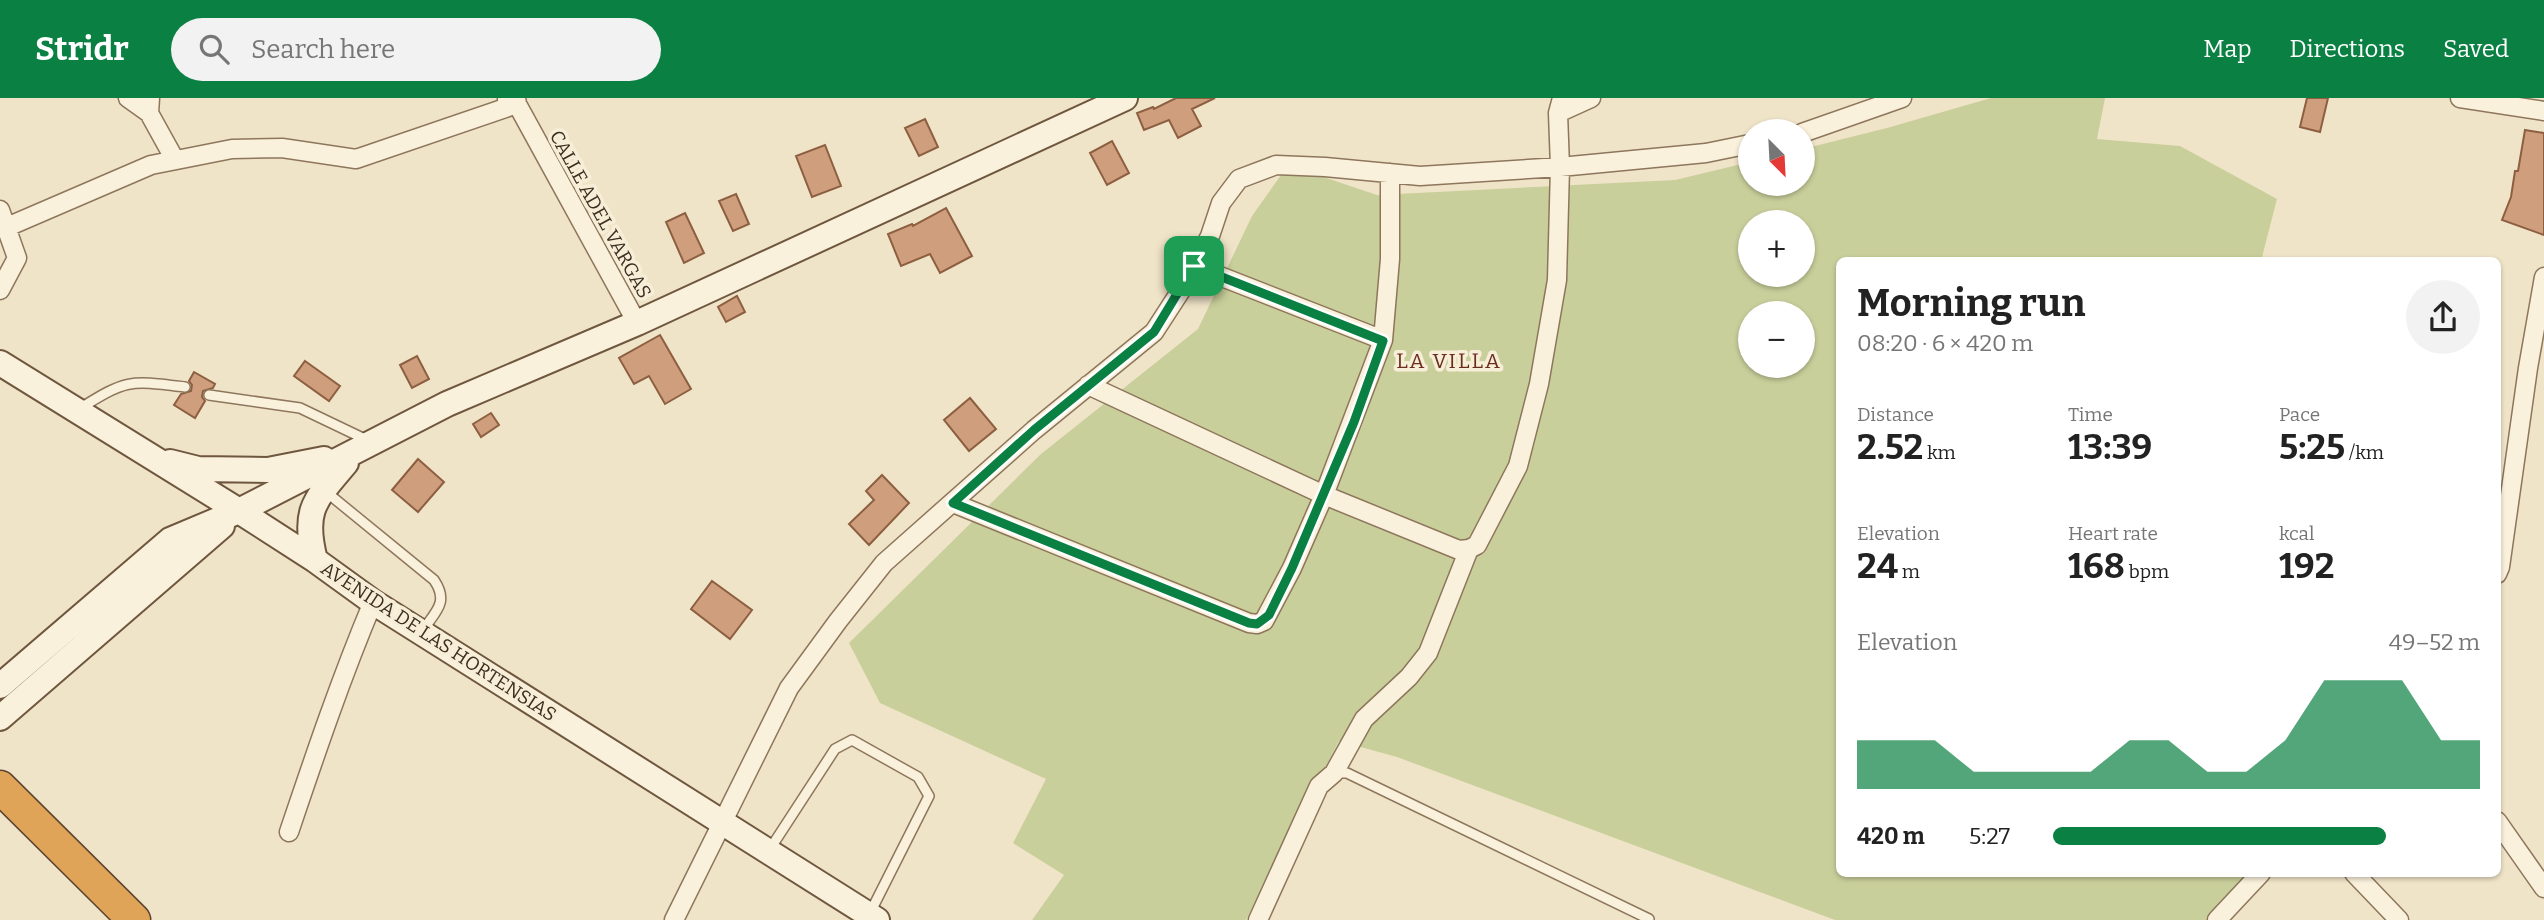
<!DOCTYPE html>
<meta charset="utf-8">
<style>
:root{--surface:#fff;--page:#f2f2f2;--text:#222;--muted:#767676;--accent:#0b8043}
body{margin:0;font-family:Bitter,serif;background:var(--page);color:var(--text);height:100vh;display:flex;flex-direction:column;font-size:26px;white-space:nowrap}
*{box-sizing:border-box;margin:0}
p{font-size:23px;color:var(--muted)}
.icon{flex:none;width:38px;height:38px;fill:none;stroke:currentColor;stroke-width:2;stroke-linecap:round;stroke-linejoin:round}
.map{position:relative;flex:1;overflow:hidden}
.details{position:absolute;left:1836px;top:159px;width:665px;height:620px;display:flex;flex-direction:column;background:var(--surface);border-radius:10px;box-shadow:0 2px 5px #0004}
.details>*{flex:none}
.needle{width:46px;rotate:156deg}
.controls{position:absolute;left:1738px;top:21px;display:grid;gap:14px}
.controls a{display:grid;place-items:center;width:77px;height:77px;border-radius:50%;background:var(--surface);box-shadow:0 2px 5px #0004;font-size:35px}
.pin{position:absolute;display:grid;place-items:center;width:60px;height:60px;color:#fff;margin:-30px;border-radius:14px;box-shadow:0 4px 10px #0006}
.round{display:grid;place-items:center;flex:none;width:74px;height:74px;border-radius:37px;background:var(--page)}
.head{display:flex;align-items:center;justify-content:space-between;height:119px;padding:0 21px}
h1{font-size:38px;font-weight:700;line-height:52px}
.metrics{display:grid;grid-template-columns:repeat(3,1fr);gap:10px;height:119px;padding:7px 21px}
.metrics div{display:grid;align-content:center}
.metrics b{font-size:35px;font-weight:700}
.metrics small{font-size:19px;font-weight:400}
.metrics p{font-size:19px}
.chart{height:196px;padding:14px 21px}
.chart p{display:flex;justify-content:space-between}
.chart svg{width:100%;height:126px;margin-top:7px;fill:var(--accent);opacity:.7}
ul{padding:0 21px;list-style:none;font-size:23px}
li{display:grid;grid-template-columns:112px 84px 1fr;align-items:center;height:52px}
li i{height:18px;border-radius:9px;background:var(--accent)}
header{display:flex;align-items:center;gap:42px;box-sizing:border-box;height:98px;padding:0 35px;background:var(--accent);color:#fff}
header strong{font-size:33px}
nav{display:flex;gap:38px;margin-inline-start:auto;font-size:24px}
.search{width:490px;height:63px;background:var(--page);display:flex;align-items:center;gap:18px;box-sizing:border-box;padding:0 24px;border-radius:38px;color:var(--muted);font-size:26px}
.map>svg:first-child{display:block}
.green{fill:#c9cf9b;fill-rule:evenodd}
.building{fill:#cf9f7d;stroke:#8d5f41;stroke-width:2}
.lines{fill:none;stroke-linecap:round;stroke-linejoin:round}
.service-casing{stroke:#8d765c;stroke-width:12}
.minor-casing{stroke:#8d765c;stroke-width:21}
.secondary-casing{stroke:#6f573f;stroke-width:28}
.motorway-casing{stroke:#5b4430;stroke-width:35}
.service{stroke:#faf1dc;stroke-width:9}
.minor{stroke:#faf1dc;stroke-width:18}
.secondary{stroke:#faf1dc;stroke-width:24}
.motorway{stroke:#e0a458;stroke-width:32}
.route-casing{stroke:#fff;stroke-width:14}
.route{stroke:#0b8043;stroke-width:9}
.labels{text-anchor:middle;stroke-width:7;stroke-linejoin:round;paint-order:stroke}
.street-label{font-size:19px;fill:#3d2e20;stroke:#f7eed8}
.neighbourhood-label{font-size:21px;letter-spacing:2px;fill:#6b2e1e;stroke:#f7eed8}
</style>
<header>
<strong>Stridr</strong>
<div class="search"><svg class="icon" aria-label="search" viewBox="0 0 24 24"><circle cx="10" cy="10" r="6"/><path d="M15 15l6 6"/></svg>Search here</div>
<nav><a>Map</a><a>Directions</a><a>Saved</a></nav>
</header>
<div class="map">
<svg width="2544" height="822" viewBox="0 0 2544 822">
<rect width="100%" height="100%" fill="#f0e4c8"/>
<path class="green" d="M1991,0H2105L2097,41L2180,48L2277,101L2261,163H1839V775H2249L2219,822H1835L1397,659L1339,643L1246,822H1032L1064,777L1013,745L1046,681L880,605L849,545L1041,356L1198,231L1252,118L1288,67L1377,97L1675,82L1750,64V86H1802L1803,51L1887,30ZM1750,124H1802V177H1750ZM1750,215H1802V268H1750Z"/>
<path class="building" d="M1176,0H1215L1192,11L1201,28L1178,40L1169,22L1144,32L1137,15L1153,9L1154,11Z
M2307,0H2328L2320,34L2300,29Z
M925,21L938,49L919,58L905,30Z
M2525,32L2544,35V137L2502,122L2511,99L2515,73H2518Z
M1112,43L1129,75L1107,87L1090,55Z
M825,47L841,88L812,99L796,58Z
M736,96L749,126L733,133L719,103Z
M946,110L972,158L940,175L930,156L901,168L888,136L912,126L913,128Z
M685,115L704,155L684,165L666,124Z
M737,198L745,214L726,224L718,209Z
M660,237L691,291L665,306L649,278L634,286L619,260Z
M417,258L429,281L412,290L400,267Z
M305,263L340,288L329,303L294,278Z
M194,274L215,286L213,290L203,293L202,299L205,303L195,320L174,307L181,296L191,293L192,287L189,283Z
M970,300L996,331L969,353L944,322Z
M491,315L499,327L481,339L473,326Z
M418,361L444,384L418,414L392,392Z
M882,377L909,405L869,447L849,426L874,402L866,393Z
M712,483L752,512L730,541L691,511Z"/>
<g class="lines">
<g class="service-casing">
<path id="service" d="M209,297L300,310L369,343
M79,311C127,281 129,282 185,289
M325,393L434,482C449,504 436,513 423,532
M1334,675H1347L1649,821
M770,751L835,651L852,642L918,679L929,698L870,815"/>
</g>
<g class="minor-casing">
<path id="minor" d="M128,0L149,15
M150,0L149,15L175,62
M2460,0L2544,13
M507,2L517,6L637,225
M1558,15L1591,0
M1802,35L1902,0
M0,112L17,160L0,192
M7,129L151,67L232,51L282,50L356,61L517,6L516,0
M1194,168L1383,242
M1088,287L1324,397L1459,452L1469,451L1477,447L1518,368L1539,286L1557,182L1560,69L1558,15L1562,0
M953,405L1249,525L1257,526L1264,523L1292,470L1324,397L1383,242L1390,161V75
M2497,476L2500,469L2528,270L2544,179
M2497,723L2544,790
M289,734C315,657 341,580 373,504
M2354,775L2399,822
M674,822L789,590L838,523L884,465L1034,332L1154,234L1187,183L1210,138L1221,105L1239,81L1276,67L1325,69L1420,78L1560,69L1706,55L1750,46
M1258,822L1319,688L1334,675L1364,621L1409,579L1428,555L1469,451
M2217,822L2261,775"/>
</g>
<g class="secondary-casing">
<path id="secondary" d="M0,265L239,413L315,462L373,504L877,822
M170,364L198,371L268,372L324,361
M315,462C302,412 315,402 346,365
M0,588L170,442L239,413L447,306L637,225L1125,0
M0,620L222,428"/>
</g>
<g class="motorway-casing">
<path id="motorway" d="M0,689L134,822"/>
</g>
<use href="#service" class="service"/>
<use href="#minor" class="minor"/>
<use href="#secondary" class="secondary"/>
<use href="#motorway" class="motorway"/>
</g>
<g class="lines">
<g class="route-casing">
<path id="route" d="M1194,168L1383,243L1354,324L1292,470L1269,517L1257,526L1249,525L953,405L1034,332L1154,234Z"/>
</g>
<use href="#route" class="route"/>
</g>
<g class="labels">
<g class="street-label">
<text transform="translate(601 116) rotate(61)" y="7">CALLE ADEL VARGAS</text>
<text transform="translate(439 543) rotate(33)" y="7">AVENIDA DE LAS HORTENSIAS</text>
</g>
<g class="neighbourhood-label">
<text x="1449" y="270">LA VILLA</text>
</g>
</g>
</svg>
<div class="controls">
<a><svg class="needle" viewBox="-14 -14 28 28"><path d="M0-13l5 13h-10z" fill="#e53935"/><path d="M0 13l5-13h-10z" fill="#767676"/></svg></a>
<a>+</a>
<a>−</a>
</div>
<div class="pin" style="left:1194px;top:168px;background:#1e9e55"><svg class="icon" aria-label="arrive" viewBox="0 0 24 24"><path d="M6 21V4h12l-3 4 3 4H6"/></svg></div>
<section class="details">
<div class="head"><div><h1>Morning run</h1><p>08:20 · 6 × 420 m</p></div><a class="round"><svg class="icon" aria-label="share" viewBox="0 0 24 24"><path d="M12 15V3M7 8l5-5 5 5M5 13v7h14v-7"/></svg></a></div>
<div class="metrics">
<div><p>Distance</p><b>2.52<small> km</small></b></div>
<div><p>Time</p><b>13:39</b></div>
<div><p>Pace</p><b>5:25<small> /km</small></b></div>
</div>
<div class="metrics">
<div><p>Elevation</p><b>24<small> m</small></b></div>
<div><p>Heart rate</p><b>168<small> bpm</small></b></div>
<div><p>kcal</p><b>192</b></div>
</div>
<div class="chart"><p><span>Elevation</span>49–52 m</p>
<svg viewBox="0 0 160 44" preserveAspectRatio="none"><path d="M0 44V27L10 27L20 27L30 38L40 38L50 38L60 38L70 27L80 27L90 38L100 38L110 27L120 6L130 6L140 6L150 27L160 27V44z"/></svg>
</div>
<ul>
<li><b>420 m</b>5:27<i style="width:78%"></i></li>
</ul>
</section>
</div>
